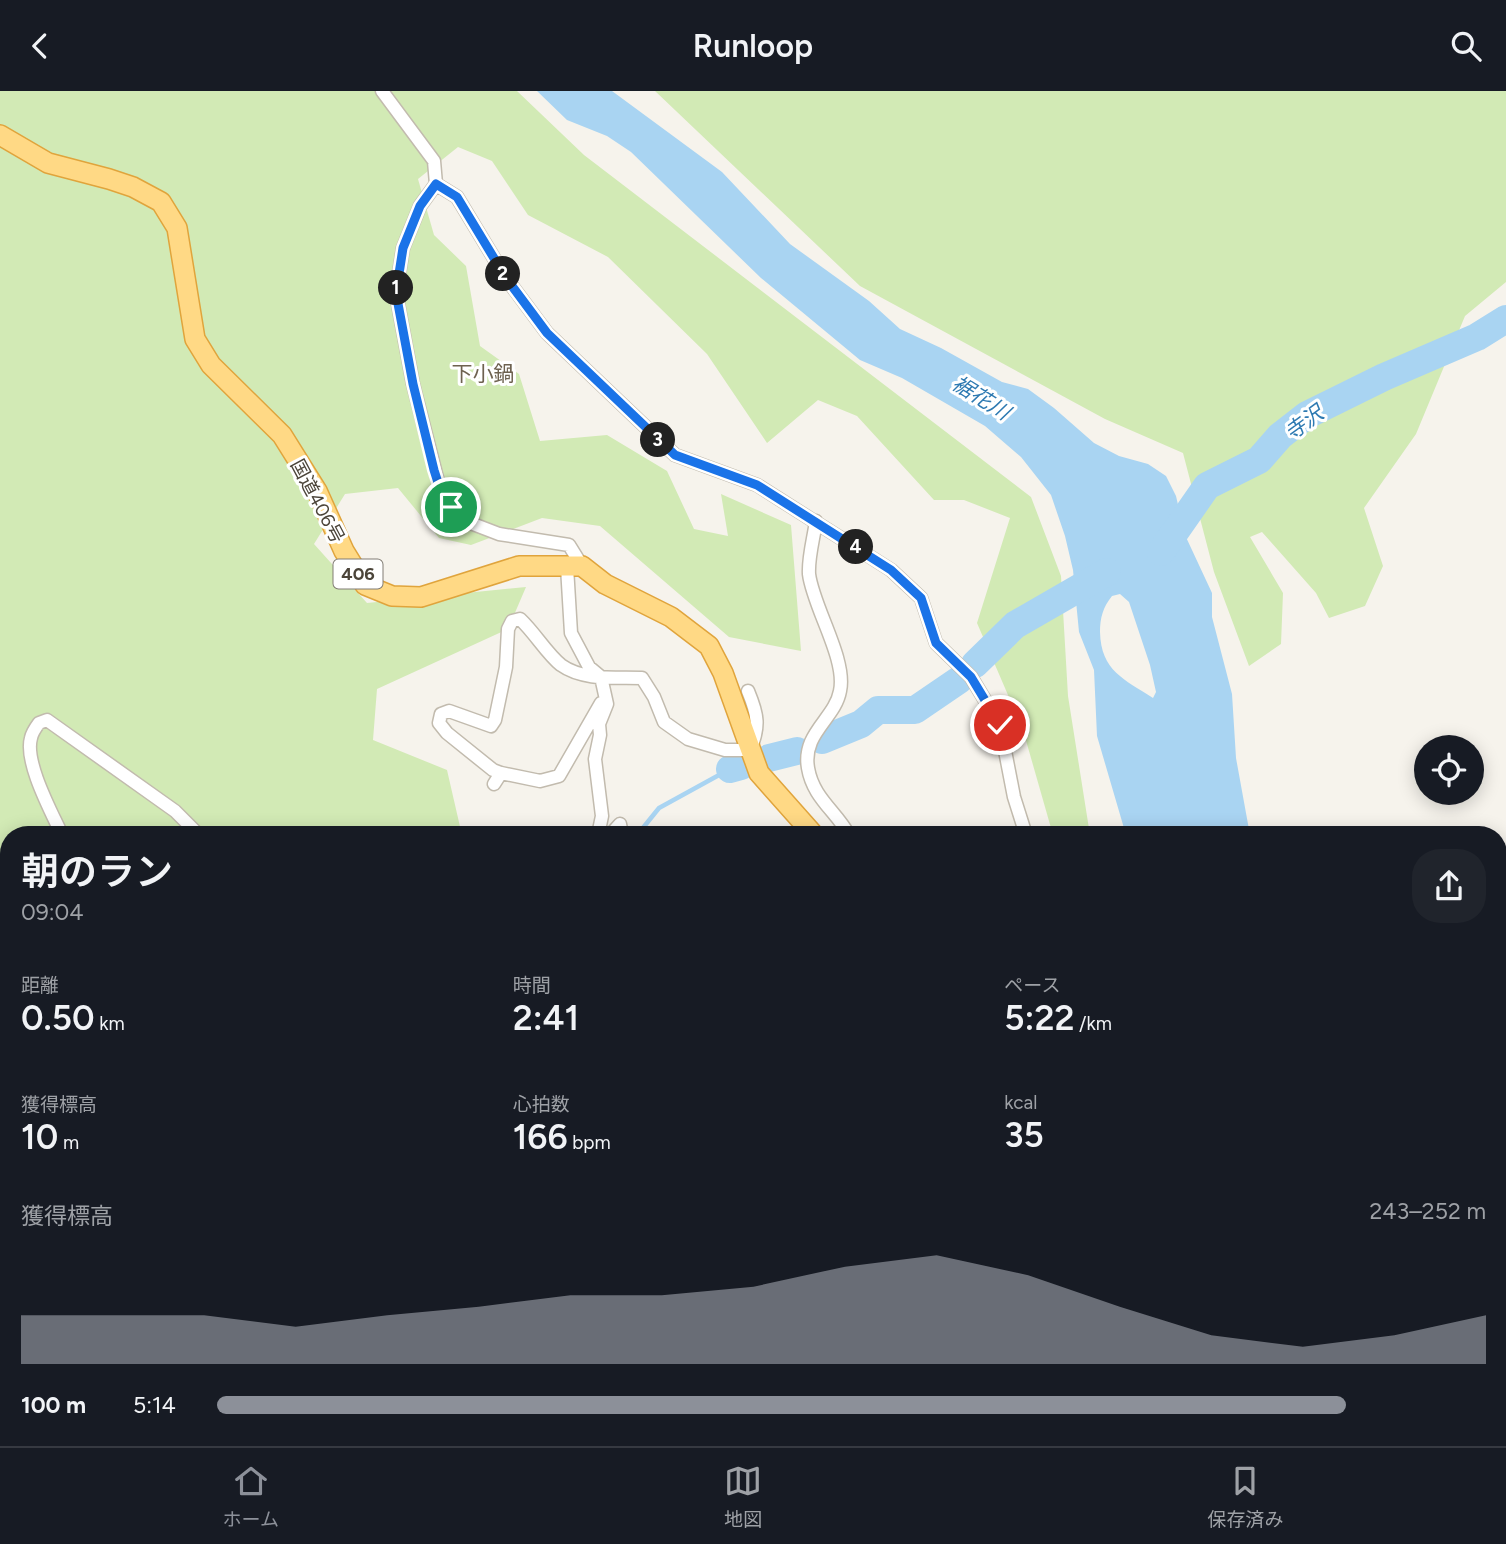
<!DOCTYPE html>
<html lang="ja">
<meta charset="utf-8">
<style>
:root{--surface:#171b24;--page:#20242c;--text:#f1f3f6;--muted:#9ea1a6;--line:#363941;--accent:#8c9099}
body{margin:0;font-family:Figtree,"Noto Sans JP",sans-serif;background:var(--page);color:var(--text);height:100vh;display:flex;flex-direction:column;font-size:26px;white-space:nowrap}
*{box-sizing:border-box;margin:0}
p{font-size:23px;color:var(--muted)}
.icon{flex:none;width:38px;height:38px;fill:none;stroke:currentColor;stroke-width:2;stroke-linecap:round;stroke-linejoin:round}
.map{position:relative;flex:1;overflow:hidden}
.side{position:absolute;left:0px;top:735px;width:1507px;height:621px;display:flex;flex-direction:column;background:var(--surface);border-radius:28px 28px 0 0;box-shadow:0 4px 18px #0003}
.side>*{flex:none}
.controls{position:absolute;left:1414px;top:644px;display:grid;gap:14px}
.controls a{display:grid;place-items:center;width:70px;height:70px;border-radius:50%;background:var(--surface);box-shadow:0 4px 18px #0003;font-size:35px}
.pin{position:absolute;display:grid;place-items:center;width:60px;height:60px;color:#fff;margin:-30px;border:4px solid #fff;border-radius:50%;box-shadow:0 2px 7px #0007}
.km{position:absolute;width:35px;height:35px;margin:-18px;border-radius:50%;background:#222;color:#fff;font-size:19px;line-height:35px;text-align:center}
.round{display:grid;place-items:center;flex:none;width:74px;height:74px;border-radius:28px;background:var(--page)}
.headline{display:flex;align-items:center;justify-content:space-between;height:119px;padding:0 21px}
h1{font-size:38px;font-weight:600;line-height:52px}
.metrics{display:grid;grid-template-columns:repeat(3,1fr);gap:10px;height:119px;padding:7px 21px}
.metrics div{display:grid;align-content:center}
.metrics b{font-size:35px;font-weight:600}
.metrics small{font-size:19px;font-weight:400}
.metrics p{font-size:19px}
.chart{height:196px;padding:14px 21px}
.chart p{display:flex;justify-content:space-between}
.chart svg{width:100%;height:126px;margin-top:7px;fill:var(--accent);opacity:.7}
ul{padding:0 21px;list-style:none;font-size:23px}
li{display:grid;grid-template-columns:112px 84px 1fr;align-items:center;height:52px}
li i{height:18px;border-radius:9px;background:var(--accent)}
header{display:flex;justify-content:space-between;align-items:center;height:91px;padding:0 21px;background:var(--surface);font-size:32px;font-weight:600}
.menu{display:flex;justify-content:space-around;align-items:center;height:98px;border-top:2px solid var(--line);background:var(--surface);font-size:19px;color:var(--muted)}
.menu a{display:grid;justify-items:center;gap:4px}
.menu .current{color:var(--accent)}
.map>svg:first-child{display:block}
.green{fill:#d2eab5}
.water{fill:#a9d4f2;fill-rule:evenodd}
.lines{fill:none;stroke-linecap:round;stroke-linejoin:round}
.stream{stroke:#a9d4f2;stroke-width:4.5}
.river{stroke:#a9d4f2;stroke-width:28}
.minor-casing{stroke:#c2bbae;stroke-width:15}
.trunk-casing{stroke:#e0a43c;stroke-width:22}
.minor{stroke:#fff;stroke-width:12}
.trunk{stroke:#ffd985;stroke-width:19}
.route-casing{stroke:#fff;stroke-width:14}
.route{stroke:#1a73e8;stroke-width:9}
.labels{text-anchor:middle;stroke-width:6;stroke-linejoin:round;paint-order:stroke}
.shield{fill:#fff;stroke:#817c74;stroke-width:2}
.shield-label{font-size:18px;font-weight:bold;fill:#4b4439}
.street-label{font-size:19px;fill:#4b4439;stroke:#fff}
.neighbourhood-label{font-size:21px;fill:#6e6250;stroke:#fff}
.water-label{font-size:21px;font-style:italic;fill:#2e7ab2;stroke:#fff}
</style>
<header><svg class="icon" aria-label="back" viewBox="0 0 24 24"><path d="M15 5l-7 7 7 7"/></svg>Runloop<svg class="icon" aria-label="search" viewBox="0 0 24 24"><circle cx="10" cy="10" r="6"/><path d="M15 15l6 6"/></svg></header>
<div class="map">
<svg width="1506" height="1355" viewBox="0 0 1506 1355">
<rect width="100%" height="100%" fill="#f6f3ec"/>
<path class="green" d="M0,0H517L584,64L1031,406L1061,485L1068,605L1090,744H1053L1023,639L977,532L1010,427L964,409H934L857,325L818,309L767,352L707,263L608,166L528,124L492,70L458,56L418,88L434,144L466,175L480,255L519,283L540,350L607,344L667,380L694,438L728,445L721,403L791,434L801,560L729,546L600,435L542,427L471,454L439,447L398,397L345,403L314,453L367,512L526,496L508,538L377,598L373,649L447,679L461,740L465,744H9V993L0,996Z
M655,0H1506V191L1465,225L1416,343L1364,417L1383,475L1365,515L1329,527L1316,502L1262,441L1250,446L1283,502L1281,553L1249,575L1214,481L1183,362L1105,328L860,195Z
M0,1079L9,1082V1348H496L503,1355H0Z
M1498,1268L1506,1272V1355H524L543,1348H1498Z"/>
<path class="water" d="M537,0H612L722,81L790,153L869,210L900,238L941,257L1002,291L1028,298L1054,317L1094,352L1119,365L1148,373L1166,385L1176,405L1185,444L1212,502V526L1232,603L1236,667L1250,744H1126L1097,645L1094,579L1079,541L1073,479L1065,445L1051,404L1021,366L985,335L902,287L860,269L761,187L631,61L607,45L567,29ZM1120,503L1129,511L1150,574L1156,601L1153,607C1124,588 1101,580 1100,541C1100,527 1103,516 1112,505Z
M1498,1019L1506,1024V1243L1498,1238Z"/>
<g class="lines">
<path class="stream" d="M638,743L659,717L730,678"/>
<path class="river" d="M1161,461L1207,395L1259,369L1280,345L1307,324L1384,286L1477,246L1506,228
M975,573L1015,534L1107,481
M822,649L861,633L878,619H915L959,589
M769,667L797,660
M730,678L741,675
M1184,1355L1195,1348"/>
<g class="minor-casing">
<path id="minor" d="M382,0L434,70L436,93
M816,430C814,446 808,466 809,483C813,516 847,568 840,600C835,628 802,642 808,677C813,707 836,720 849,744
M582,475L569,454L499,443L460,428L440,398L413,293L396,202L403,157L420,115L436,93L457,106L506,187L547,242L675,364L757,394L891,479L921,507L936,552L971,586L1000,634L1014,706L1026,744
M567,476L571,542L589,576L601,586L607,613L599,633L600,644L595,668L602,725L598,744
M501,682L540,690L559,685L601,612
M494,693L501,682L493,679L447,642L439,632L441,623L449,620L491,635L495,629L506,576L508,538L512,530L520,528C535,542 547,563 561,574C583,590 617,586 642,587L654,606L664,631L688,648L725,659H750C760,635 758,624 748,600
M62,744C52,722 24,671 31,647C32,642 36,636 39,632L47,629L175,720L199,744
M610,744L620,733L622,744
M0,910L9,914
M0,1111L9,1125
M0,1152L9,1146
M1498,1323L1506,1320"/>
</g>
<g class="trunk-casing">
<path id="trunk" d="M0,44L48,72L109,88L133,96L161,111L177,137L195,248L211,274L282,344L317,400L344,460L365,494L392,505L421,506L519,475H582L605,493L671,526L709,555L723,582L759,682L814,744
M1220,1348L1223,1355
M1496,1355L1506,1352"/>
</g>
<use href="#minor" class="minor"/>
<use href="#trunk" class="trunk"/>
</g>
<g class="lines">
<g class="route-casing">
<path id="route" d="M451,416L440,398L434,379L413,293L396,202L403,157L420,115L436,93L457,106L506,187L547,242L675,364L757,394L891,479L921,507L936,552L971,586L1000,634"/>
</g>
<use href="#route" class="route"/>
</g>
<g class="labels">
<rect class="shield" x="333.5" y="468.5" width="49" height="29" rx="5"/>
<g class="shield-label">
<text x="358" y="489">406</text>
</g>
<g class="street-label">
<text transform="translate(318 410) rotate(62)" y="7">国道406号</text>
</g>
<g class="neighbourhood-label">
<text x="483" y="290">下小鍋</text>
</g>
<g class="water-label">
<text transform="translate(981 307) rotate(32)" y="7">裾花川</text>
<text transform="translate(1304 332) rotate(-36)" y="7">寺沢</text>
</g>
</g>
</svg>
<div class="controls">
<a><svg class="icon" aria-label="locate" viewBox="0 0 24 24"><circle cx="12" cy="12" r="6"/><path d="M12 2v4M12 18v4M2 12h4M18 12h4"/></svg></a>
</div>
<div class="pin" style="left:451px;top:416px;background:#1e9e55"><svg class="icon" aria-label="arrive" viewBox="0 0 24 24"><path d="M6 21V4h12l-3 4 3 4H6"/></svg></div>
<div class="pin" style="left:1000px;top:634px;background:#d93025"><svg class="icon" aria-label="check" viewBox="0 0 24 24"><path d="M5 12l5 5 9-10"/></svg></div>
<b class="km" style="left:396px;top:197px">1</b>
<b class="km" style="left:503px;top:183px">2</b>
<b class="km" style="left:658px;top:349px">3</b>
<b class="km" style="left:856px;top:456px">4</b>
<section class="side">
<div class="headline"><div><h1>朝のラン</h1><p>09:04</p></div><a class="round"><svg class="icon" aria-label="share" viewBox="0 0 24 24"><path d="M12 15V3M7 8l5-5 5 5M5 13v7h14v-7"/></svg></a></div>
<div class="metrics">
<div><p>距離</p><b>0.50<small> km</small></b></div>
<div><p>時間</p><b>2:41</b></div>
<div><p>ペース</p><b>5:22<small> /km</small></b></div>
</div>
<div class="metrics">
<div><p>獲得標高</p><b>10<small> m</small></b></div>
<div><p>心拍数</p><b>166<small> bpm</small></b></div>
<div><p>kcal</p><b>35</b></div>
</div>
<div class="chart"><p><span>獲得標高</span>243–252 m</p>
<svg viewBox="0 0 160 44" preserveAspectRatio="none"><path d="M0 44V27L10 27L20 27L30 31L40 27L50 24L60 20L70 20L80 17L90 10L100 6L110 13L120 24L130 34L140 38L150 34L160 27V44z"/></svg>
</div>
<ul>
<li><b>100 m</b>5:14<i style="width:89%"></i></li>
</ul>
</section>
</div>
<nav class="menu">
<a class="current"><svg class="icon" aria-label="home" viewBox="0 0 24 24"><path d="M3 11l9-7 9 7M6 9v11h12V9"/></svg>ホーム</a>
<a><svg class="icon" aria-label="map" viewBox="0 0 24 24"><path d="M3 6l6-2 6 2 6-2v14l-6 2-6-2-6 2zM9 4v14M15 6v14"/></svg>地図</a>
<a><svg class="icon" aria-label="saved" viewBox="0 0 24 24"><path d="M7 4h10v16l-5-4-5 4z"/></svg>保存済み</a>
</nav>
